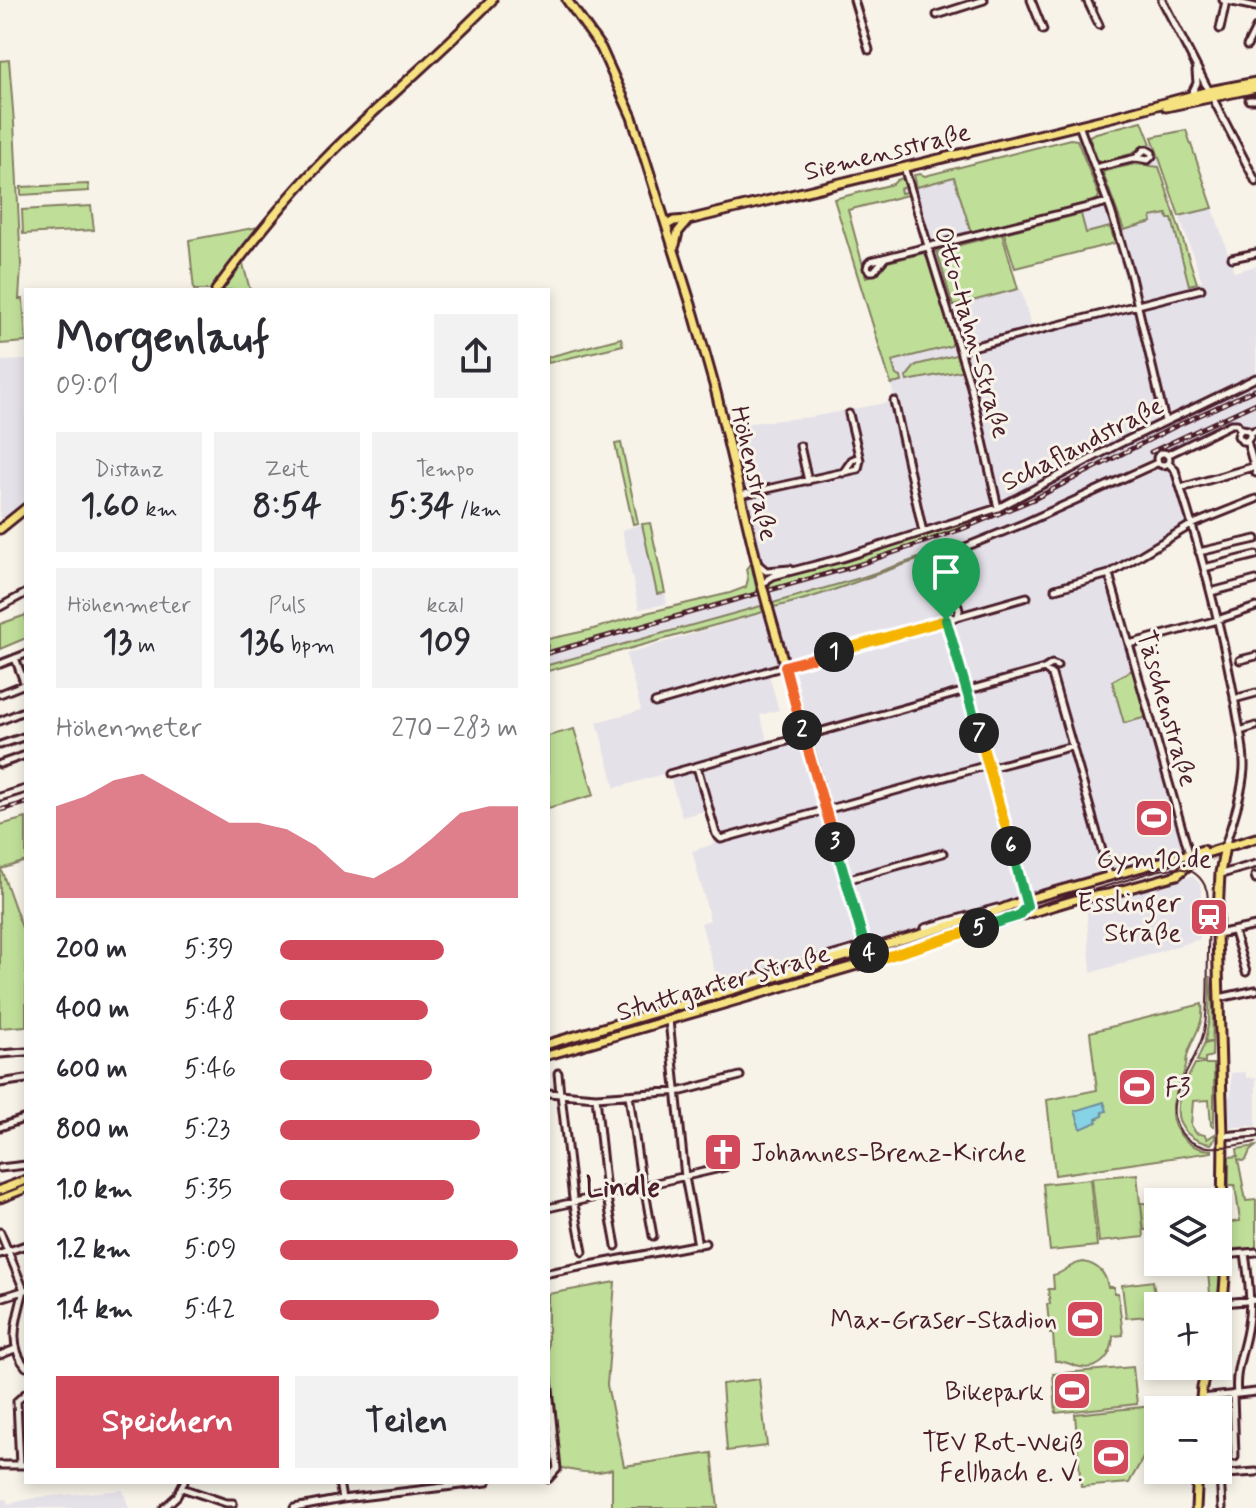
<!DOCTYPE html>
<html lang="de">
<meta charset="utf-8">
<style>
:root{--surface:#fff;--page:#f2f2f3;--text:#2b2b33;--muted:#7c7c81;--accent:#d1495b}
body{margin:0;font-family:Mynerve,sans-serif;background:var(--page);color:var(--text);height:100vh;display:flex;flex-direction:column;font-size:30px;white-space:nowrap}
*{box-sizing:border-box;margin:0}
p{font-size:26px;color:var(--muted)}
.icon{flex:none;width:44px;height:44px;fill:none;stroke:currentColor;stroke-width:2;stroke-linecap:round;stroke-linejoin:round}
.map{position:relative;flex:1;overflow:hidden}
.details{position:absolute;left:24px;top:288px;width:526px;height:1196px;display:flex;flex-direction:column;background:var(--surface);border-radius:0px;box-shadow:0 4px 12px #0003}
.details>*{flex:none}
.controls{position:absolute;left:1144px;top:1188px;display:grid;gap:16px}
.controls a{display:grid;place-items:center;width:88px;height:88px;border-radius:0px;background:var(--surface);box-shadow:0 4px 12px #0003;font-size:40px}
.pin{position:absolute;display:grid;place-items:center;width:68px;height:68px;color:#fff;margin:-82px -34px;border-radius:50% 50% 50% 0;rotate:-45deg;box-shadow:0 0 8px #0007}
.pin .icon{rotate:45deg}
.km{position:absolute;width:40px;height:40px;margin:-20px;border-radius:50%;background:#222;color:#fff;font-size:22px;line-height:40px;text-align:center}
.round{display:grid;place-items:center;flex:none;width:84px;height:84px;border-radius:0px;background:var(--page)}
.headline{display:flex;align-items:center;justify-content:space-between;height:136px;padding:0 32px}
h1{font-size:44px;font-weight:800;line-height:60px}
.stats{display:grid;grid-template-columns:repeat(3,1fr);gap:12px;height:136px;padding:8px 32px}
.stats div{display:grid;align-content:center;border-radius:0px;background:var(--page);text-align:center}
.stats b{font-size:34px;font-weight:800}
.stats small{font-size:22px;font-weight:400}
.stats p{font-size:22px}
.chart{height:224px;padding:16px 32px}
.chart p{display:flex;justify-content:space-between}
.chart svg{width:100%;height:144px;margin-top:8px;fill:var(--accent);opacity:.7}
.cta{display:flex;gap:16px;margin-top:auto;padding:16px 32px}
.cta a{flex:1;height:92px;border-radius:0px;background:var(--accent);color:#fff;font-size:32px;font-weight:800;line-height:92px;text-align:center}
.cta a+a{background:var(--page);color:var(--text)}
ul{padding:0 32px;list-style:none;font-size:26px}
li{display:grid;grid-template-columns:128px 96px 1fr;align-items:center;height:60px}
li i{height:20px;border-radius:10px;background:var(--accent)}
.map>svg:first-child{display:block}
.built{fill:#e5e1e9;fill-rule:evenodd}
.green{fill:#bfdf98;stroke:#847f62;stroke-width:2}
.water{fill:#86d3e5;stroke:#6e8b9b;stroke-width:2}
.lines{fill:none;stroke-linecap:round;stroke-linejoin:round}
.major-tunnel{stroke:#d4c9c2;stroke-width:7;stroke-dasharray:7 3.5;stroke-linecap:butt}
.minor-casing{stroke:#4a1f2b;stroke-width:11}
.major-casing{stroke:#4a1f2b;stroke-width:13}
.minor{stroke:#f7f3e8;stroke-width:5}
.major{stroke:#f6e281;stroke-width:7}
.tram{stroke:#4a1f2b;stroke-width:2}
.rail-casing{stroke:#4a1f2b;stroke-width:5}
.rail{stroke:#f7f3e8;stroke-width:2;stroke-dasharray:6;stroke-linecap:butt}
.major-bridge-casing{stroke:#4a1f2b;stroke-width:13;stroke-linecap:butt}
.major-bridge{stroke:#f6e281;stroke-width:7}
.split-1-casing{stroke:#fff;stroke-width:16}
.split-2-casing{stroke:#fff;stroke-width:16}
.split-3-casing{stroke:#fff;stroke-width:16}
.split-4-casing{stroke:#fff;stroke-width:16}
.split-5-casing{stroke:#fff;stroke-width:16}
.split-6-casing{stroke:#fff;stroke-width:16}
.split-7-casing{stroke:#fff;stroke-width:16}
.split-8-casing{stroke:#fff;stroke-width:16}
.split-1{stroke:#f5b400;stroke-width:10}
.split-2{stroke:#f0652b;stroke-width:10}
.split-3{stroke:#f0652b;stroke-width:10}
.split-4{stroke:#22a559;stroke-width:10}
.split-5{stroke:#f5b400;stroke-width:10}
.split-6{stroke:#22a559;stroke-width:10}
.split-7{stroke:#f5b400;stroke-width:10}
.split-8{stroke:#22a559;stroke-width:10}
.labels{text-anchor:middle;stroke-width:6;stroke-linejoin:round;paint-order:stroke}
.street-label{font-size:26px;fill:#4a1f2b;stroke:#f7f3e8}
.poi-label{font-size:26px;fill:#4a1f2b;stroke:#f7f3e8;text-anchor:end}
.neighbourhood-label{font-size:28px;font-weight:bold;fill:#4a1f2b;stroke:#f7f3e8}
</style>
<div class="map">
<svg width="1256" height="1508" viewBox="0 0 1256 1508">
<rect width="100%" height="100%" fill="#f7f3e8"/>
<filter id="ink" filterUnits="userSpaceOnUse"><feTurbulence type="fractalNoise" baseFrequency=".0125" numOctaves="2"/><feDisplacementMap in="SourceGraphic" scale="16" xChannelSelector="R" yChannelSelector="G"/><feConvolveMatrix kernelMatrix="1 2 1 2 8 2 1 2 1" color-interpolation-filters="sRGB"/></filter>
<g filter="url(#ink)">
<path class="built" d="M1089,136L1098,161L1131,154L1142,146L1154,143L1162,166L1135,164L1103,172L1124,229L1151,221V218L1167,214L1172,218L1189,284L1202,281L1179,216L1213,208L1234,272L1256,266V373L1162,418L1165,427L1256,384V426L1251,428L1243,425L1239,421L1230,420L1166,451L1159,452L1155,457L1109,479L1114,488L1171,464L1189,528L1112,577L1191,852L998,903L720,989L701,923L710,920L692,851L714,844L704,811L682,817L670,777L803,740L782,670L732,684L769,675L779,710L760,715L768,743L674,767V771L615,788L597,722L641,710L626,654L765,612L774,607L845,586L940,553L942,551L860,578L773,603L769,589L893,553L993,513L932,533L757,583L717,426L811,417L895,401L891,384L902,381L901,377L896,375L891,362L952,345L884,263L879,273L866,278L861,258L921,243L922,242L907,192L901,193L900,189L906,187L902,178L914,175L918,187L954,177L972,232L1098,196L1077,140ZM1081,214L1086,233L1110,228L1134,311L1048,332L1047,329L1033,332L1021,289L953,306L937,251L939,249ZM957,357L960,367L964,370L907,381L906,377L916,365Z
M26,360V504L0,525V361Z
M642,524L657,593H665L667,604L639,609L622,530Z
M757,592L761,606L548,665V651Z
M1192,876L1200,884L1201,889L1200,939L1091,973L1086,905Z
M1246,1072V1078L1256,1077V1126L1233,1127L1230,1125L1228,1099L1231,1094V1073Z
M123,1490L129,1508H0V1500L6,1499L8,1504L39,1497Z"/>
<path class="green" d="M9,60L14,123L21,266L19,299H23L26,342L0,344V61Z
M1142,121L1151,144L1142,146L1131,154L1101,162L1098,161L1089,136L1096,133Z
M1186,130L1213,208L1179,216L1152,137Z
M1070,139L1077,140L1099,196L1097,200L971,232L954,177L917,187L914,175L920,174L925,176Z
M1135,164L1159,167L1197,283L1189,285L1172,219H1168L1167,214L1151,217L1152,222L1124,230L1103,173L1105,171Z
M902,178L906,187L900,189L901,193L906,192L907,195L848,210L866,277L879,273L884,263L924,253L926,255L953,342L951,346L892,361L896,375L901,377L902,382L891,384L834,199L893,184L897,180Z
M88,184L89,191L21,195V187Z
M91,206L94,230L23,234L22,210Z
M1081,214L1086,233L1110,227L1115,243L1015,268L1004,233Z
M258,227L259,229L212,290H194L189,240Z
M1002,234L1018,289L953,306L937,251Z
M242,260L250,290H221L222,288Z
M621,338L623,345L548,363V357Z
M955,355L957,357L960,367L964,366L965,370L907,381L906,377L916,365Z
M621,443L638,523L633,524L615,444Z
M993,513L996,514L893,553L769,589L770,581L776,578L932,533Z
M650,523L665,593L657,594L642,524Z
M945,549L940,553C884,569 831,595 774,607L773,603L860,578Z
M751,563L757,592L548,651V639L590,630L646,613L730,593L746,587L748,579L746,569Z
M761,606L763,612L548,671V665Z
M26,615V638L0,649V624Z
M1134,669L1147,717L1124,723L1112,681Z
M574,729L594,795L548,808V736Z
M26,818V861L1,869L26,939V1026L0,1028V825Z
M1210,976L1213,1009L1212,1056L1205,1058V1062L1197,1061L1205,1042V1044L1212,1042L1205,1041L1209,1020Z
M1202,1004C1205,1027 1191,1037 1187,1057C1185,1066 1188,1060 1185,1069C1178,1093 1160,1116 1184,1139C1192,1147 1201,1150 1212,1150V1152L1055,1175L1047,1100L1097,1090L1090,1032Z
M1195,1064H1214V1126L1211,1125L1209,1100L1193,1101L1191,1125L1196,1133L1205,1135L1207,1139L1215,1134V1139L1211,1144C1203,1143 1195,1140 1188,1134C1166,1114 1184,1085 1195,1064Z
M1256,1146L1250,1151L1246,1160L1242,1161L1238,1159L1246,1201L1256,1200V1248L1233,1249L1229,1246L1226,1223L1240,1221L1235,1185H1229V1157L1238,1156L1237,1149Z
M1137,1174L1140,1203H1145L1151,1210L1152,1230H1144L1141,1204L1144,1237L1099,1242L1092,1178Z
M1090,1179L1097,1246L1050,1251L1043,1184Z
M1218,1261L1220,1279L1218,1305L1193,1306L1211,1304L1207,1262Z
M1084,1262C1098,1265 1106,1273 1108,1287H1114V1293H1118L1123,1335L1113,1336C1113,1355 1100,1371 1080,1367C1069,1365 1066,1360 1055,1361L1053,1334H1050L1047,1304H1050L1048,1289H1054L1053,1275C1064,1274 1069,1263 1084,1262Z
M1153,1281L1158,1315L1126,1318L1122,1285Z
M615,1282L607,1385L624,1466L712,1453L718,1508H612V1469C594,1475 577,1472 559,1467L548,1368V1294Z
M1133,1367L1137,1404L1056,1413L1053,1374Z
M759,1379L767,1446L727,1451L722,1384Z
M1173,1404L1170,1410H1158V1431L1129,1483L1081,1487L1075,1414Z"/>
<path class="water" d="M1104,1102L1107,1111L1102,1112L1103,1116L1096,1119L1097,1122L1081,1129L1075,1111Z"/>
<g class="lines">
<path class="major-tunnel" d="M1190,866L1226,851"/>
<g class="minor-casing">
<path id="minor" d="M854,0L869,50
M1031,0L1043,30
M1087,0L1099,25
M1162,0L1256,182
M1223,0L1256,7
M937,15L984,0
M1220,29L1226,1
M1247,46L1256,28
M1191,95L1197,83L1196,71
M1249,100H1256
M1079,125L1111,211L1130,273L1165,421
M904,167L971,387L998,508
M1095,168L1136,158L1148,160L1152,156V153L1147,150H1144L1136,158
M885,258L874,271H870L867,268L868,264L871,261L1108,202
M1232,258L1256,253
M960,350L1201,289
M894,401L923,532
M1250,433L1248,430L1242,429L1239,432L1238,436L1242,441H1247L1250,437V433L1256,430
M1247,441L1256,473
M800,446L808,481
M1157 459a6 6 0 1 1 12 0a6 6 0 1 1-12 0Z
M1167,455L1231,424H1237L1241,430
M1168,463L1175,470C1200,548 1222,627 1236,708C1239,728 1245,748 1244,769C1242,795 1233,821 1225,846
M843,473L852,460L859,457
M1181,488L1256,466
M740,495L858,469L860,460L849,414
M1199,552L1256,539
M759,565L766,571L790,569
M1204,568L1256,555
M1109,574L1189,853
M765,583L768,579L773,576L842,558L998,508L1117,445L1256,378
M1055,589L1109,574L1191,525L1256,499
M1211,592L1256,580
M0,607L26,593
M958,616L959,610L946,564L948,554L1025,523L1157,463
M946,620L1008,834L1025,900L1027,906L1035,912
M1129,644L1214,621L1256,607
M15,658L26,687
M1240,660L1256,656
M0,664L26,654
M1044,669L1052,675L1109,875
M0,694L25,684
M1234,699L1256,693
M655,703L1027,597
M0,721L26,710
M1240,731L1256,726
M0,745L26,736
M0,764L26,755
M697,767L716,834L721,839L988,765
M989,768L1073,746
M669,774L1044,669L1052,664L1057,666
M0,797L26,789
M1220,873H1225L1256,864
M1255,876L1256,879
M846,880L943,853
M925,928L997,908
M1234,932L1246,972
M1217,934L1256,926
M721,993L725,987L730,985L865,946
M1219,998L1256,990
M669,1020L685,1177L698,1245
M0,1054L26,1052
M558,1073L560,1094
M0,1083L26,1079
M548,1093L596,1097L682,1091L740,1076
M561,1094L573,1199L583,1252
M629,1095L642,1187
M596,1097L606,1192L616,1246
M0,1127L26,1118
M1223,1136L1256,1133
M0,1168L26,1165
M644,1186L653,1236
M548,1208L725,1167
M0,1232L24,1290
M0,1254L26,1245
M1224,1255L1256,1252
M548,1273L705,1243
M24,1290C18,1316 6,1344 26,1367
M0,1298L26,1290
M1223,1303L1256,1300
M0,1355L15,1349
M548,1378L557,1469L548,1479
M1233,1394L1235,1457
M1237,1394C1234,1368 1245,1349 1248,1324C1252,1300 1248,1276 1245,1253
M1202,1398L1256,1392
M0,1465H26
M20,1465L17,1401L26,1393
M1220,1475L1222,1508
M1198,1476L1256,1472
M339,1482L342,1499
M182,1488L226,1503H233
M164,1508L177,1496L184,1482
M294,1508L342,1499L487,1482"/>
</g>
<g class="major-casing">
<path id="major" d="M567,0L601,48L632,117L694,314L716,392L762,585
M1166,107L1256,88
M667,225L674,221L688,220L1116,116L1209,91L1256,82
M675,245L678,232L688,220
M216,290C250,244 286,198 327,157C380,103 439,55 492,0
M0,529L26,508
M768,607L865,946L864,955L856,964
M548,1044L986,915L1025,900L1203,850
M548,1055L888,956L1076,899L1108,894L1177,875L1200,855L1256,838
M0,1190L26,1180
M0,1198L26,1188
M1218,1329L1223,1303L1225,1278L1222,1226L1223,1136L1217,934L1220,873L1225,846
M1200,1410L1202,1387L1207,1366
M1196,1508L1198,1470"/>
</g>
<use href="#minor" class="minor"/>
<use href="#major" class="major"/>
<path class="tram" d="M548,1051L1120,882C1149,874 1194,851 1207,891C1210,911 1208,932 1208,952C1207,978 1209,1005 1204,1031C1199,1054 1185,1071 1177,1093C1173,1104 1172,1117 1178,1128C1194,1157 1230,1146 1256,1142
M0,1195L26,1185"/>
<g class="rail-casing">
<path id="rail" d="M1151,452L1256,403
M548,653L855,566L962,529L1034,499L1174,427L1256,389
M0,810L26,803"/>
</g>
<use href="#rail" class="rail"/>
<g class="major-bridge-casing">
<path id="major-bridge" d="M762,585L768,607"/>
</g>
<use href="#major-bridge" class="major-bridge"/>
</g>
</g>
<g class="lines" filter="url(#ink)">
<g class="split-1-casing">
<path id="split-1" d="M834,652L946,620"/>
</g>
<g class="split-2-casing">
<path id="split-2" d="M802,730L785,666L834,652"/>
</g>
<g class="split-3-casing">
<path id="split-3" d="M802,730L835,842"/>
</g>
<g class="split-4-casing">
<path id="split-4" d="M835,842L866,950L869,953"/>
</g>
<g class="split-5-casing">
<path id="split-5" d="M869,953L880,959L979,928"/>
</g>
<g class="split-6-casing">
<path id="split-6" d="M979,928L1018,916L1027,906L1011,846"/>
</g>
<g class="split-7-casing">
<path id="split-7" d="M979,733L1011,846"/>
</g>
<g class="split-8-casing">
<path id="split-8" d="M946,620L979,733"/>
</g>
<use href="#split-1" class="split-1"/>
<use href="#split-2" class="split-2"/>
<use href="#split-3" class="split-3"/>
<use href="#split-4" class="split-4"/>
<use href="#split-5" class="split-5"/>
<use href="#split-6" class="split-6"/>
<use href="#split-7" class="split-7"/>
<use href="#split-8" class="split-8"/>
</g>
<defs>
<g id="stadium-square" transform="scale(2)"><rect x="-9" y="-9" width="18" height="18" rx="4" fill="#d1495b" stroke="#f7f3e8"/><path d="M0-5a6.5 5 0 1 0 0 10a6.5 5 0 1 0 0-10ZM-3.5-1.8h7v3.6h-7Z" fill="#fff"/></g>
<g id="station-square" transform="scale(2)"><rect x="-9" y="-9" width="18" height="18" rx="4" fill="#d1495b" stroke="#f7f3e8"/><path d="M-3-6H3Q5-6 5-4V2Q5 4 3 4L4.5 6H3L1.5 4h-3L-3 6H-4.5L-3 4Q-5 4-5 2V-4Q-5-6-3-6ZM-3.5-4v3h7v-3ZM-3.5 1v1.5H-2V1ZM2 1v1.5H3.5V1Z" fill="#fff"/></g>
<g id="church-square" transform="scale(2)"><rect x="-9" y="-9" width="18" height="18" rx="4" fill="#d1495b" stroke="#f7f3e8"/><path d="M-1.2-6h2.4v3.5h3.3v2.4h-3.3V6h-2.4V-.1h-3.3v-2.4h3.3Z" fill="#fff"/></g>
</defs>
<g fill-rule="evenodd">
<use href="#stadium-square" x="1154" y="818"/>
<use href="#station-square" x="1209" y="917"/>
<use href="#stadium-square" x="1137" y="1087"/>
<use href="#church-square" x="723" y="1152"/>
<use href="#stadium-square" x="1085" y="1319"/>
<use href="#stadium-square" x="1072" y="1391"/>
<use href="#stadium-square" x="1111" y="1457"/>
</g>
<g class="labels">
<g class="street-label">
<text transform="translate(887 151) rotate(-14)" y="9">Siemensstraße</text>
<text transform="translate(973 332) rotate(74)" y="9">Otto-Hahn-Straße</text>
<text transform="translate(1082 443) rotate(-27)" y="9">Schaflandstraße</text>
<text transform="translate(755 473) rotate(77)" y="9">Höhenstraße</text>
<text transform="translate(1168 708) rotate(74)" y="9">Täschenstraße</text>
<text transform="translate(723 982) rotate(-16)" y="9">Stuttgarter Straße</text>
</g>
<g class="poi-label">
<text x="1154" y="867" text-anchor="middle">Gym10.de</text>
<text x="1181" y="911">Esslinger<tspan x="1181" dy="30">Straße</tspan></text>
<text x="1165" y="1096" text-anchor="start">F3</text>
<text x="751" y="1161" text-anchor="start">Johannes-Brenz-Kirche</text>
<text x="1057" y="1328">Max-Graser-Stadion</text>
<text x="1044" y="1400">Bikepark</text>
<text x="1083" y="1451">TEV Rot-Weiß<tspan x="1083" dy="30">Fellbach e. V.</tspan></text>
</g>
<g class="neighbourhood-label">
<text x="623" y="1196">Lindle</text>
</g>
</g>
</svg>
<div class="controls">
<a><svg class="icon" aria-label="layers" viewBox="0 0 24 24"><path d="M12 4l9 5-9 5-9-5zM3 14l9 5 9-5"/></svg></a>
<a>+</a>
<a>−</a>
</div>
<div class="pin" style="left:946px;top:620px;background:#1e9e55"><svg class="icon" aria-label="arrive" viewBox="0 0 24 24"><path d="M6 21V4h12l-3 4 3 4H6"/></svg></div>
<b class="km" style="left:834px;top:652px">1</b>
<b class="km" style="left:802px;top:730px">2</b>
<b class="km" style="left:835px;top:842px">3</b>
<b class="km" style="left:869px;top:953px">4</b>
<b class="km" style="left:979px;top:928px">5</b>
<b class="km" style="left:1011px;top:846px">6</b>
<b class="km" style="left:979px;top:733px">7</b>
<section class="details">
<div class="headline"><div><h1>Morgenlauf</h1><p>09:01</p></div><a class="round"><svg class="icon" aria-label="share" viewBox="0 0 24 24"><path d="M12 15V3M7 8l5-5 5 5M5 13v7h14v-7"/></svg></a></div>
<div class="stats">
<div><p>Distanz</p><b>1.60<small> km</small></b></div>
<div><p>Zeit</p><b>8:54</b></div>
<div><p>Tempo</p><b>5:34<small> /km</small></b></div>
</div>
<div class="stats">
<div><p>Höhenmeter</p><b>13<small> m</small></b></div>
<div><p>Puls</p><b>136<small> bpm</small></b></div>
<div><p>kcal</p><b>109</b></div>
</div>
<div class="chart"><p><span>Höhenmeter</span>270–283 m</p>
<svg viewBox="0 0 160 44" preserveAspectRatio="none"><path d="M0 44V16L10 13L20 8L30 6L40 11L50 16L60 21L70 21L80 23L90 28L100 36L110 38L120 33L130 26L140 18L150 16L160 16V44z"/></svg>
</div>
<ul>
<li><b>200 m</b>5:39<i style="width:69%"></i></li>
<li><b>400 m</b>5:48<i style="width:62%"></i></li>
<li><b>600 m</b>5:46<i style="width:64%"></i></li>
<li><b>800 m</b>5:23<i style="width:84%"></i></li>
<li><b>1.0 km</b>5:35<i style="width:73%"></i></li>
<li><b>1.2 km</b>5:09<i style="width:100%"></i></li>
<li><b>1.4 km</b>5:42<i style="width:67%"></i></li>
</ul>
<div class="cta"><a>Speichern</a><a>Teilen</a></div>
</section>
</div>
